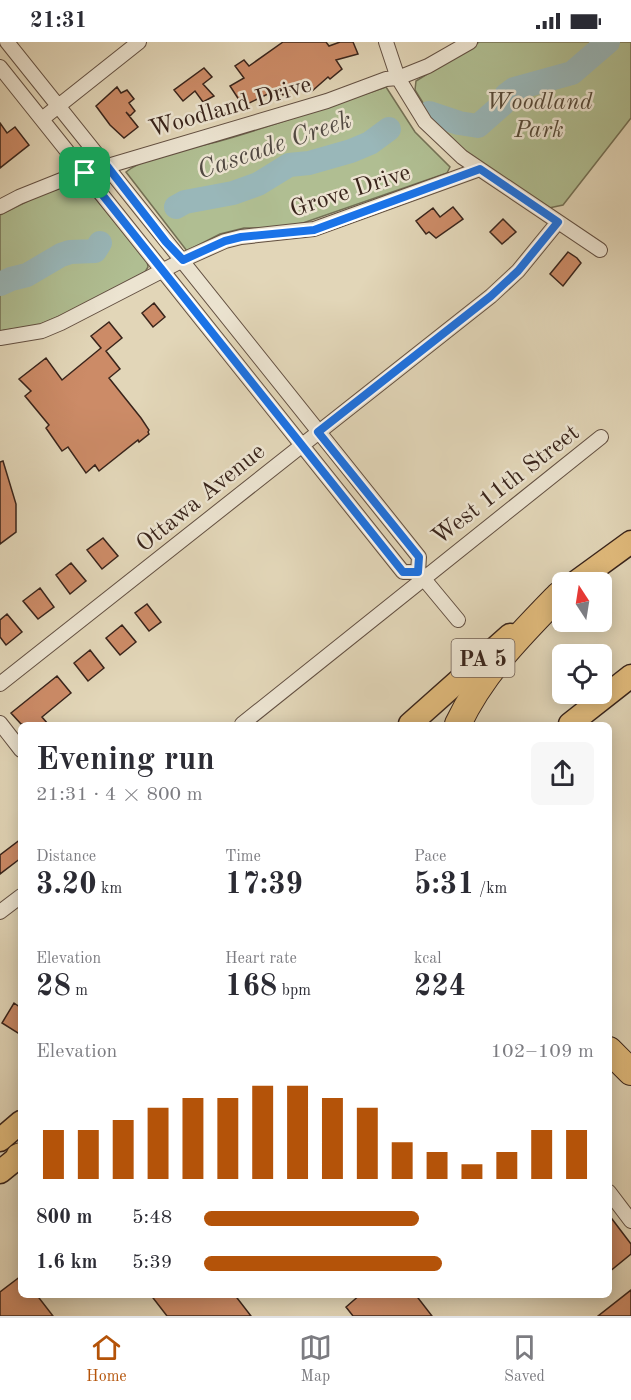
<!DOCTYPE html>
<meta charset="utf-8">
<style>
:root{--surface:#fff;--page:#f7f7f7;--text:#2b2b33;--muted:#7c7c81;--line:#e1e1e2;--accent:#b45309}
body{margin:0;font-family:"Old Standard TT",serif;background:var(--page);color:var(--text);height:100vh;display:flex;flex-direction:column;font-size:22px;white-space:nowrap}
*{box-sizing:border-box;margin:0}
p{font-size:20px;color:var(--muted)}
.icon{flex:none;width:33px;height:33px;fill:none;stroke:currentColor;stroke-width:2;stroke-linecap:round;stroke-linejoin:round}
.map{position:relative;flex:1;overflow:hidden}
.panel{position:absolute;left:18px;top:680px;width:594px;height:576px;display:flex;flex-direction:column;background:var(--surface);border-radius:9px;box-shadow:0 3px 15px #0003}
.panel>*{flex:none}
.needle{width:39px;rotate:348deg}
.tools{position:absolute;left:552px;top:530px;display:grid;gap:12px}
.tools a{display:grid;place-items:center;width:60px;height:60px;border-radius:9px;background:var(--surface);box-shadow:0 3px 15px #0003;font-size:30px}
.pin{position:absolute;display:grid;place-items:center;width:51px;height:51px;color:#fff;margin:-26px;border-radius:12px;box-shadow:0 3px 9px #0006}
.round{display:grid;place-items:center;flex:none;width:63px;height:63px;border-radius:9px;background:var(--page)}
.summary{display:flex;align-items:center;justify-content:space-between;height:102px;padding:0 18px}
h1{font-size:33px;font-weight:800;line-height:45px}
.stats{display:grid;grid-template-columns:repeat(3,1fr);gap:9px;height:102px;padding:6px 18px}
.stats div{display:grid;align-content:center}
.stats b{font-size:30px;font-weight:800}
.stats small{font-size:16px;font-weight:400}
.stats p{font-size:16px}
.chart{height:168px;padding:12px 18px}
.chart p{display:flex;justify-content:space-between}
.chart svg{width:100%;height:108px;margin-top:6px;stroke:var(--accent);stroke-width:6}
ul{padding:0 18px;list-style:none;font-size:20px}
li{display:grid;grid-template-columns:96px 72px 1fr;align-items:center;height:45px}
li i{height:15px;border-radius:8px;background:var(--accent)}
.status{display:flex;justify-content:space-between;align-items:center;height:42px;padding:0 30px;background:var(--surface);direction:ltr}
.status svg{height:16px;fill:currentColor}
.dock{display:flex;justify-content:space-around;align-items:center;height:84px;border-top:2px solid var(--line);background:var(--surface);font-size:16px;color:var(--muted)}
.dock a{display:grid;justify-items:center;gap:3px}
.dock .selected{color:var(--accent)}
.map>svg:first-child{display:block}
.green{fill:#b0be92;stroke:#747156;stroke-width:1.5}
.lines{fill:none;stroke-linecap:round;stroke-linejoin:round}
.river{stroke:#99b7b9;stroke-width:24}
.building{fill:#cc8b67;stroke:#39241b;stroke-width:1.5}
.minor-casing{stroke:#635042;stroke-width:16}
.primary-casing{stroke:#39241b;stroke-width:25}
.motorway-casing{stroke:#39241b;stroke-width:28}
.minor{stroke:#ece4d1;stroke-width:14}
.primary{stroke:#e1bb7c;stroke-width:22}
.motorway{stroke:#e1bb7c;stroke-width:26}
.route-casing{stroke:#fff;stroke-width:12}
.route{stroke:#1a73e8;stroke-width:8}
.labels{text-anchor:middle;stroke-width:5;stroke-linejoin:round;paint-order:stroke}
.shield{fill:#ece4d1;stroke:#6f5e52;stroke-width:1.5}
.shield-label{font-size:22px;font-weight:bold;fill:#39241b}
.park-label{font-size:24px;font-style:italic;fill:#574a39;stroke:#ece4d1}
.street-label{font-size:24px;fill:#39241b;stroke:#ece4d1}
.water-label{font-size:26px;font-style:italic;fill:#514942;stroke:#ece4d1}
</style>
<div class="status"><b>21:31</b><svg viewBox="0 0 49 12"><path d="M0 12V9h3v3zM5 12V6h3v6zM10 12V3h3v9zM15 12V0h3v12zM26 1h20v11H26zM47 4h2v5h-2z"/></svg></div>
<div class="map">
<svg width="631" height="1274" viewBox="0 0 631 1274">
<rect width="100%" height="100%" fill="#e2d6b8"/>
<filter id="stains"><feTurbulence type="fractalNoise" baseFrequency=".00333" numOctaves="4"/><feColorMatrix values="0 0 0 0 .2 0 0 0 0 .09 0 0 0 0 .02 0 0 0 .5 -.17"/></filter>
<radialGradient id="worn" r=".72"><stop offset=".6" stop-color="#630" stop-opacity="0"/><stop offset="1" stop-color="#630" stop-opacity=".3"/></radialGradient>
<path class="green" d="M479,0H631V76L563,163L549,166L466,110L436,82L415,48L416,39Z
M386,45L415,90L450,125L447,131L303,181L276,186H244L220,192L187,209L126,130C146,113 201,105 227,97C281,81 333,63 386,45Z
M81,139L147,219L148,225L145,230L74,268L39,283L0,289V173L38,154Z"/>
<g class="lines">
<path class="river" d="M429,71L459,81L478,84L503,62L506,53L514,47L572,31L608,0
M176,165L185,160L233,151L258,142L289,123L309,121L351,109L370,101L389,87
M0,242L11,237L27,233L61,213L70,210L95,209L100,201"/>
</g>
<path class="building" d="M283,0H326L329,4L340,0H353L358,12L336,18L342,27L330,37L328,35L311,50L302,40L283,53L282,51L276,55L272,50L243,64L230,44L244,36L235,24L244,18L249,24Z
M204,26L212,35L203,42L214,54L203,60L195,49L183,59L174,48Z
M117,45L121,51L127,48L134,57L129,61L135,69L130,74L126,70L138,85L124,96L110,83L96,64Z
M0,81L7,91L15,85L29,103L0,126Z
M453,165L463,177L436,196L429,190L426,192L416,179L433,166L440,175Z
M503,177L516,190L502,202L490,190Z
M568,210L577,216L581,221L563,244L550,232Z
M154,261L165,275L153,285L142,271Z
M109,280L122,296L106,309L120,327L109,336L141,376L149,388L148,390L149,392L139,400L138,398L99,429L95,423L86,431L68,405L62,409L46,386L49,383L25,354L31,349L19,337L46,316L62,338L101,306L91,294Z
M3,419L16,462V490L0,502V420Z
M103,496L118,514L102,527L87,508Z
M71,521L86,539L70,552L56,533Z
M40,546L54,565L38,577L23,559Z
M147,562L161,580L149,589L135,571Z
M7,572L22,590L6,603L0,595V578Z
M122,583L136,600L120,613L106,596Z
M90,608L104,626L88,639L74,621Z
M57,634L71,651L42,675L48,682H21L11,671Z
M21,797V816L0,832V813Z
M14,961L21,966V993L2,981Z
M609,1173L631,1202V1212L609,1230Z
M21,1234V1252H36L53,1274H0V1250Z
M631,1248V1274H598Z
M150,1252H234L251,1274H167Z
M361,1252H415L432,1274H353L346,1265Z"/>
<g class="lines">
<g class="minor-casing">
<path id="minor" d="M386,0L398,36L425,80L462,115L600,208
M0,25L403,530H418L419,515L7,0
M42,77L139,0
M0,165L19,155L64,137L327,59L386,37L398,36L428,24L470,0
M0,296L42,289L61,281L187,216L225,199L241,195L314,187L480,127
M419,531L458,578
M0,642L491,254L518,229L558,180
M0,681L21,708
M242,682L601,395
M0,870L21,854
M609,1150L631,1179"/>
</g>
<g class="primary-casing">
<path id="primary" d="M576,540L631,500
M410,682L510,593
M570,682L631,634
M0,1098L21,1080
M0,1130L21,1113"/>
</g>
<g class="motorway-casing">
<path id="motorway" d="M458,682C482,631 520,593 559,553
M609,1008L631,1030
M19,1115L21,1114"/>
</g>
<use href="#minor" class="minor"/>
<use href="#primary" class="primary"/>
<use href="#motorway" class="motorway"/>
</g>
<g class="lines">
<g class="route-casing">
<path id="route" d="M107,124L166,200L183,218L225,199L241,195L314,188L480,127L558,180L518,229L491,254L318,390L419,515L418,530H403L85,131Z"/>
</g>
<use href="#route" class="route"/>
</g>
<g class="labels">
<rect class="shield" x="451.5" y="597" width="63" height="38" rx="4.5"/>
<g class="shield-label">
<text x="483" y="624">PA 5</text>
</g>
<g class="park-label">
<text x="539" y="67">Woodland<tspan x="539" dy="28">Park</tspan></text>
</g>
<g class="street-label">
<text transform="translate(230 64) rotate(-16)" y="8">Woodland Drive</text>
<text transform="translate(350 148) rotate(-18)" y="8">Grove Drive</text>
<text transform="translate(505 442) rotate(-38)" y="8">West 11th Street</text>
<text transform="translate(200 455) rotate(-39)" y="8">Ottawa Avenue</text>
</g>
<g class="water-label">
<text transform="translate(274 102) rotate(-19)" y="9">Cascade Creek</text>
</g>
</g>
<rect width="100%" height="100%" filter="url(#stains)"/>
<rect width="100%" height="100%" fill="url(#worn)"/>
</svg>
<div class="tools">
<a><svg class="needle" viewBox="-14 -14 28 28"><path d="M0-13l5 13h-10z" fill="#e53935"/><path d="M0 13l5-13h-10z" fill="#7c7c81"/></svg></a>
<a><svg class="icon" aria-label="locate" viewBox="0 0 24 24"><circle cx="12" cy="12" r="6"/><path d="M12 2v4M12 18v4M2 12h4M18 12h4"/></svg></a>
</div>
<div class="pin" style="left:85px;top:131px;background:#1e9e55"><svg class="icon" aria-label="arrive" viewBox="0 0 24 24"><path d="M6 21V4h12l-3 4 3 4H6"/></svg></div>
<section class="panel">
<div class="summary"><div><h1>Evening run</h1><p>21:31 · 4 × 800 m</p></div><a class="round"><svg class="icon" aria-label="share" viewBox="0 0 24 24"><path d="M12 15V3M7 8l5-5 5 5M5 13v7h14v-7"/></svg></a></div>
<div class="stats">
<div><p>Distance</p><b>3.20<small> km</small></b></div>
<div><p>Time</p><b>17:39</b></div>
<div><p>Pace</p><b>5:31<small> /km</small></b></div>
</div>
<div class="stats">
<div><p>Elevation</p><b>28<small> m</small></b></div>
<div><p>Heart rate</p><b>168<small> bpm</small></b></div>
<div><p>kcal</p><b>224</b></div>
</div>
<div class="chart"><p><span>Elevation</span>102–109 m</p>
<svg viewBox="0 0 160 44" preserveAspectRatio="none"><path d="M5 44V24M15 44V24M25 44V20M35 44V15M45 44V11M55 44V11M65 44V6M75 44V6M85 44V11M95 44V15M105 44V29M115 44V33M125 44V38M135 44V33M145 44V24M155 44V24"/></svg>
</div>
<ul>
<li><b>800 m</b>5:48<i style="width:55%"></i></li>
<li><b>1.6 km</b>5:39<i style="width:61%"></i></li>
</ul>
</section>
</div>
<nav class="dock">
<a class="selected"><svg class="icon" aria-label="home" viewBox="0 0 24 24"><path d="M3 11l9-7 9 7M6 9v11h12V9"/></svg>Home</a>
<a><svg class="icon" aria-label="map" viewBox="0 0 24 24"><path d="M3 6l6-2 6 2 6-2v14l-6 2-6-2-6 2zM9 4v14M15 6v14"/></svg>Map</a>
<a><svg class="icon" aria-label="saved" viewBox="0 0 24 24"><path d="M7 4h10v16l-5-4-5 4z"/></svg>Saved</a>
</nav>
